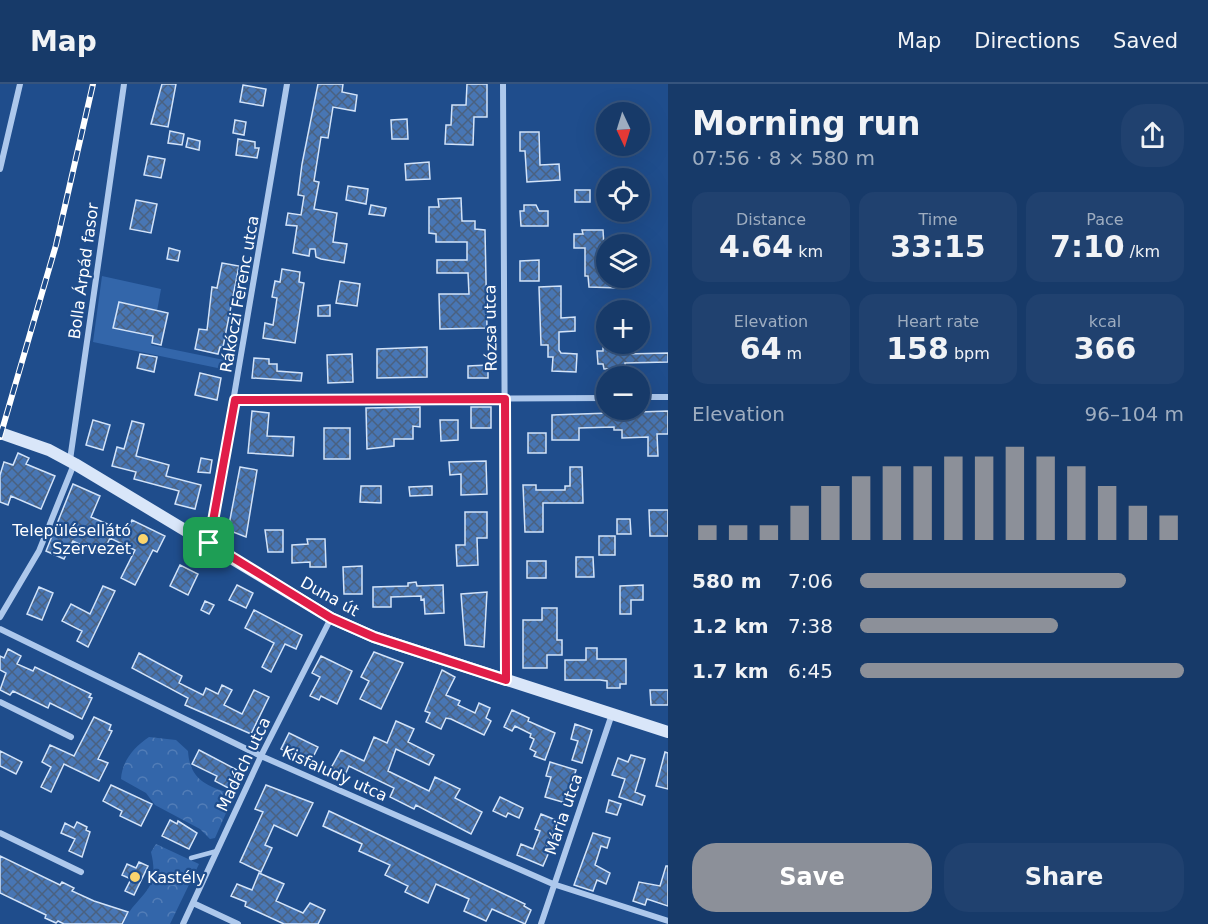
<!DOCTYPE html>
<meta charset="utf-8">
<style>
:root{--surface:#173a69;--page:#20416f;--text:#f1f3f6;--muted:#9eadc0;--line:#36547d;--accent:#8c9099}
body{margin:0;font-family:"DejaVu Sans",sans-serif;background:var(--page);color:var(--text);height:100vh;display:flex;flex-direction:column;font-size:22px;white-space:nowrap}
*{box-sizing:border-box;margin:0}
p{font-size:20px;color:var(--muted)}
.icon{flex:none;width:33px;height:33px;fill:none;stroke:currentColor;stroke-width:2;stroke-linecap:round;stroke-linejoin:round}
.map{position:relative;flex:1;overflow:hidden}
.details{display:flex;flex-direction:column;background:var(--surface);width:540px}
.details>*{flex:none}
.needle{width:39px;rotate:176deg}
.controls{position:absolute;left:596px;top:18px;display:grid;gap:12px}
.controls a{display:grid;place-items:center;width:54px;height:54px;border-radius:50%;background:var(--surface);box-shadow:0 6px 24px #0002,0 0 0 2px var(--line);font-size:30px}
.pin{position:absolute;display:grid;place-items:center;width:51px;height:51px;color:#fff;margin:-26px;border-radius:12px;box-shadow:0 3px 9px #0006}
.round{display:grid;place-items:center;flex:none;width:63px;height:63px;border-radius:24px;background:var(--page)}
.overview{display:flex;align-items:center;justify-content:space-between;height:102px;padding:0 24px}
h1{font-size:33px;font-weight:800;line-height:45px}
.figures{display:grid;grid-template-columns:repeat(3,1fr);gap:9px;height:102px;padding:6px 24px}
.figures div{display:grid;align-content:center;border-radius:15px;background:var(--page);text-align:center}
.figures b{font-size:30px;font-weight:800}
.figures small{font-size:16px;font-weight:400}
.figures p{font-size:16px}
.chart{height:168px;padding:12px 24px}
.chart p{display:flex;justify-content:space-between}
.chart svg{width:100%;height:108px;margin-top:6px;stroke:var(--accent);stroke-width:6}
.primary-button{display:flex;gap:12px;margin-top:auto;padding:12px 24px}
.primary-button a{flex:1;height:69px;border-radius:24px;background:var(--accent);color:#fff;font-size:24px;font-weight:800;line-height:69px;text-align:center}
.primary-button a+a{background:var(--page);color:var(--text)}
ul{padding:0 24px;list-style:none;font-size:20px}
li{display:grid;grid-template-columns:96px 72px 1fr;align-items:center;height:45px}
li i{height:15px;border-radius:8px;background:var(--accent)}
header{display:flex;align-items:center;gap:36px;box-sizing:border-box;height:84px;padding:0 30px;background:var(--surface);border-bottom:2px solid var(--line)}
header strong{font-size:28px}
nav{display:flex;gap:33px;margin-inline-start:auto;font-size:21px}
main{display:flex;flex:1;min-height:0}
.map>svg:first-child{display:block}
.green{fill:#36a}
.forest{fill:url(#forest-crowns)}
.building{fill:url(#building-cross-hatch);stroke:#d2e3f9;stroke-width:1.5}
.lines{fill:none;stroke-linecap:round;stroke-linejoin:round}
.lane{stroke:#adc8ec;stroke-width:4.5}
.street{stroke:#adc8ec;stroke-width:6}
.secondary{stroke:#d9e6f9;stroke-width:12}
.rail-casing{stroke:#fff;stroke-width:6}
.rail{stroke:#1f4d8c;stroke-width:4;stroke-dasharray:11;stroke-linecap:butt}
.route-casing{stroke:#fff;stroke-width:12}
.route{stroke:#e11d48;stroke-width:8}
.poi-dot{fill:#fad46d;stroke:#1f4d8c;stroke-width:2}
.labels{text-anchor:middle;stroke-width:4.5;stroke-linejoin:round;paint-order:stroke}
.street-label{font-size:16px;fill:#fff;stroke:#1f4d8c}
.poi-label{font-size:16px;fill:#fff;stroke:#1f4d8c;text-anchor:end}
</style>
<header>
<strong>Map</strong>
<nav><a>Map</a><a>Directions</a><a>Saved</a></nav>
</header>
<main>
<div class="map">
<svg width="668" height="840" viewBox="0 0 668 840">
<defs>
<pattern id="forest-crowns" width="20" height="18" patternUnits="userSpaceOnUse" patternTransform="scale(1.5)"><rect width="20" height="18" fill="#36a"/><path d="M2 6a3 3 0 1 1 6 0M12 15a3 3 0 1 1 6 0" fill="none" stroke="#527db7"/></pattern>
<pattern id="building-cross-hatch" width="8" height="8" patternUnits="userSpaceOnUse" patternTransform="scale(1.5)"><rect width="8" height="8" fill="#4876b4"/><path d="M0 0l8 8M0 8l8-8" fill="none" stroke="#4a6180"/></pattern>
</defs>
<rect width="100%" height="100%" fill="#1f4d8c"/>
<path class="green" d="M102,192L161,205L151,261L229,277L227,286L93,258Z"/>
<path class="forest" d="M149,653L176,656L188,667C190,698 209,702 234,711L215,754L210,755L200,745L155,721L146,709L121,695C122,677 134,663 149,653Z
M156,760L199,780L170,840H122C138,808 161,809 151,768Z"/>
<path class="building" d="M162,0H176L168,43L151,40Z
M318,0H343L342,8L357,11L355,27L333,23L328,54L321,53L314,97L319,98L314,125L337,129L333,158L347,160L344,179L321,175L316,173L315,165H310L309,172L293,169L297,142L286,141L288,129L301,131L304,112L298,111L302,80Z
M467,0H487V33H474L473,61L445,60L446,41H451L452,21H466Z
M243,1L266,5L263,22L240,18Z
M407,35L408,55H392L391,36Z
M235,36L246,38L244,51L233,49Z
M170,47L184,50L182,61L168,59Z
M520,48H539L540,81L559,80L560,96L527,98L525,67H520Z
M188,54L200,57L199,66L186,63Z
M238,55L255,58V64H259L257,74L236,71Z
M148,72L165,75L161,94L144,91Z
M429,78L430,95L406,96L405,80Z
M348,102L368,105L366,120L346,116Z
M575,106H590V118H575Z
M461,114L462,137H475V145L485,146L487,244L440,245L439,210H469L468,189H437V176H467V158H436V150L429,149V123H439L438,115Z
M136,116L157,120L151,149L130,145Z
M371,121L386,124L384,132L369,130Z
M524,121H536L539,127H548V142H521L520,127H524Z
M582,146H603L606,194H619V204L589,203L588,192H585V164H574V150H583Z
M169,164L180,167L178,177L167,175Z
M539,176V197H520V177Z
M222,179L239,182L223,263H220L218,270L195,265L199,245L207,246L212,203L217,204Z
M282,185L300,188L299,198L304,199L295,259L263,254L265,239L273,241L277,214L272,213L275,197L280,198Z
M340,197L360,200L357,222L336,219Z
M561,202V234L575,233V247L559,248V266L561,269L577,270L576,288L552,287L553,273H548V261H541L539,203Z
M119,218L168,229L161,261L152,259L153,252L113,244Z
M330,221V232H318V222Z
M603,262H624V270L668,269V278L625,279V284L604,285L603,280H598L597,267H603Z
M427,263V293L377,294V265Z
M140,270L157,273L154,288L137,284Z
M352,270L353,298L328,299L327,271Z
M254,274L269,275V280H277V287L302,289L301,297L252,294Z
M488,281V294H468V282Z
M200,289L221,294L217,316L195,311Z
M420,323V343L413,342V355H394V362L367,365L366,324Z
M471,323H491V344H471Z
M252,327L269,329L267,352L294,353L293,372L248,369Z
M668,327V350H657L658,372H648V353L622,354V346H614V343L579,344V356H552V331Z
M93,336L110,341L103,366L86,361Z
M440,336H458V356L441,357Z
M132,337L144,340L136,372L169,381L166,392L201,401L195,425L175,420L179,407L134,395L136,388L112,382L117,363L124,365Z
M324,344H350V375H324Z
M528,349H546V369H528Z
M18,369L29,374L26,380L55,392L41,425L11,412L8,421L0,418V391L4,378L13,381Z
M201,374L212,376L210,389L198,388Z
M486,377L487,410L461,411V390L450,391L449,378Z
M240,383L257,386L246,453L228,446Z
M570,383H582L583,419H543V448H525L523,401H536V406H565V402H570Z
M73,400L100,412L91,433L126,448L132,436L165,452L157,468L153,466L135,501L121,494L135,466L110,454L102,471L73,457L64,475L46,467Z
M361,402H381V419L360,418Z
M432,402V411L410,412L409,403Z
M649,426H668V452H650Z
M465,428H487V454H477L478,481L457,482L456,461H465Z
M617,435H630L631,450H617Z
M265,446H283V468H268Z
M599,452H615V471H599Z
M307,455H325L326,483H310V478L292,479V461L308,460Z
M576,473H593L594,493H576Z
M527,477H546V494H527Z
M180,481L198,490L188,511L170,502Z
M362,482V510H344L343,483Z
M416,498L417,502L443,501L444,529L425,530L424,515L421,516V512L391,513V523H373V503L408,502V499Z
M237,501L253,509L246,524L229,516Z
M643,501V516H631V530H620V502Z
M103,502L115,507L88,563L77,557L82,547L62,537L71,520L90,530Z
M39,503L53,509L42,536L27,530Z
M487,508L484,563L465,561L461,510Z
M205,517L214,521L209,530L201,526Z
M542,524H557V556H562V571H547V584H523V536H542Z
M254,526L302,551L296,565L285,560L271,588L262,583L274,559L245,544Z
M586,564H597V575H626V600H620V604H607V597L600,596H565V576H586Z
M8,565L21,572L17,580L33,587L35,583L91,610L89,613L92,614L82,635L50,619L48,624L13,607L10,611L0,606L6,589L0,586V572L4,574Z
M374,568L403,579L381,625L360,615L369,597L361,593Z
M139,569L182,592L179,599L203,611L206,604L218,610L222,601L232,606L224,621L242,630L254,606L269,613L251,650L185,621L188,614L132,584Z
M321,572L352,587L337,620L321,612L319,616L310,612L320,593L312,589Z
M442,586L455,593L446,611L460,617L458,621L475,629L479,619L490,624L486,634L491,637L484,651L451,635L446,634L441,645L426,638L430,629L425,627Z
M650,606H668V621H651Z
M512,626L529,634L528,637L555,649L545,676L534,672L536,668L530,665L534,655L530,653L531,650L515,642L512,647L504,643Z
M94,633L111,641L109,646L112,647L98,675L108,679L99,697L64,680L51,708L41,703L51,683L42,678L50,661L74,672Z
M396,637L414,645L408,658L434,671L429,681L396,665L388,687L429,707L435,693L460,705L455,714L482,728L471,750L416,721L414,725L390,713L394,704L349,682L345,691L331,684L341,666L364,677L374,653L387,659Z
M575,640L592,646L582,679L572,676L578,657L571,655Z
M289,649L318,663L310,679L281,665Z
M199,666L241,688L232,706L215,697L217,692L192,680Z
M0,667L22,678L16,690L0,682Z
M665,668L668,669V705L656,702Z
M631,671L645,675L635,708L645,712L642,721L619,713L625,695L612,691L618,674L628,678Z
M550,678L576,686L566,719L545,713L551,693L546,692Z
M111,701L152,720L141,742L120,732L122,727L103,717Z
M266,701L313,719L297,752L274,741L265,761L272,764L261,788L240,778L263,728L255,725Z
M500,713L523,724L519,734L508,729L506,733L493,727Z
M609,716L621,720L617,731L606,728Z
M329,727L525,820L524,822L531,826L525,840L492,825L486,837L464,827L469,815L436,800L428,819L405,808L408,802L385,791L390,781L359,767L362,760L323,742Z
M541,730L558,737L545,767L549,768L543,782L517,771L521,760L533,765L540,747L535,745Z
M170,736L177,740L178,737L197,749L189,765L162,752Z
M77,738L87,743L86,746L90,748L82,773L69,767L75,755L61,749L65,739L74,744Z
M593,749L610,754L607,764L601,762L595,781L610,789L606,800L597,796L593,807L574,801Z
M0,772L60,801L62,798L74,804L72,807L94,817L128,828L122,840H64L58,837L56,839L45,834L46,831L0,809Z
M139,778L148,782L134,811L125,807L131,795L122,791L127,780L136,784Z
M666,782H668V822L647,815L645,821L633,817L639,798L660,802Z
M259,789L284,800L276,817L303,829L310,819L325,826L318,840H284L245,822L246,818L231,812L237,800L252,806Z"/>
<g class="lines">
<path class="lane" d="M191,774L217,767"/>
<path class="street" d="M503,0L506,596
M0,85L20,0
M639,313H668
M235,316L606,314
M70,376L124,0
M209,459L287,0
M0,533L39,467L74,380
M0,545L261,672L553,800L668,837
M0,618L71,653
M0,749L81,788
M193,819L238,840
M183,840L261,672L331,534
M541,840L612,630"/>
<path class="secondary" d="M0,349L49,366L75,380L331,534L374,553L668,648"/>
<g class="rail-casing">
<path id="rail" d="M0,353L56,161L93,0"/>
</g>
<use href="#rail" class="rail"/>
</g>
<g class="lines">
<g class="route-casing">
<path id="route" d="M505,315L506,596L374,553L331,534L209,459L235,316Z"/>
</g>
<use href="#route" class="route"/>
</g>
<g class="poi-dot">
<circle cx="143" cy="455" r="6"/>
<circle cx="135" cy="793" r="6"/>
</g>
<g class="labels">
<g class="street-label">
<text transform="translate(83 187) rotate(-82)" y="6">Bolla Árpád fasor</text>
<text transform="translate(239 210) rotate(-80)" y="6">Rákóczi Ferenc utca</text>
<text transform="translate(490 244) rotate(-91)" y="6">Rózsa utca</text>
<text transform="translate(330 512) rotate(29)" y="6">Duna út</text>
<text transform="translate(243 680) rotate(-64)" y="6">Madách utca</text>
<text transform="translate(335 689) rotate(24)" y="6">Kisfaludy utca</text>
<text transform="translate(563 730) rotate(-71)" y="6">Mária utca</text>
</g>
<g class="poi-label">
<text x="131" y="452">Településellátó<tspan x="131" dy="18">Szervezet</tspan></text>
<text x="147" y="799" text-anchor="start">Kastély</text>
</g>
</g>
</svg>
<div class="controls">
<a><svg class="needle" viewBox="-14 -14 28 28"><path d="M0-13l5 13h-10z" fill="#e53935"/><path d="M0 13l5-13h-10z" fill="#9eadc0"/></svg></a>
<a><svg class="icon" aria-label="locate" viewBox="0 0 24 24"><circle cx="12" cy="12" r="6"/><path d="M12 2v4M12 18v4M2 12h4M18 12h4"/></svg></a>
<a><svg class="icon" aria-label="layers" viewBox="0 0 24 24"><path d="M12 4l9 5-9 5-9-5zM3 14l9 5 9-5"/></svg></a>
<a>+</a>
<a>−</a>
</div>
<div class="pin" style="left:209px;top:459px;background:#1e9e55"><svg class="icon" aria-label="arrive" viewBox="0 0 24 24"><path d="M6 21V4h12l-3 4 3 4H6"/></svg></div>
</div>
<section class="details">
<div class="overview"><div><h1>Morning run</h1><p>07:56 · 8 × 580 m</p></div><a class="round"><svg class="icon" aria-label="share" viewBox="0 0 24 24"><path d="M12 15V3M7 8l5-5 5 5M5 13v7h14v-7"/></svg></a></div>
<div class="figures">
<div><p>Distance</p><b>4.64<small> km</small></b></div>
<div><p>Time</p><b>33:15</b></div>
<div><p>Pace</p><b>7:10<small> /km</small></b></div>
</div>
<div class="figures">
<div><p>Elevation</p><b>64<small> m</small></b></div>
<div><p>Heart rate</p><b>158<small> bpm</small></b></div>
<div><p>kcal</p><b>366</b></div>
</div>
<div class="chart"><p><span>Elevation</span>96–104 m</p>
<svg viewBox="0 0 160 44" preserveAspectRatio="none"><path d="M5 44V38M15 44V38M25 44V38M35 44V30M45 44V22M55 44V18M65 44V14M75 44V14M85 44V10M95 44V10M105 44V6M115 44V10M125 44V14M135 44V22M145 44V30M155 44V34"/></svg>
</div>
<ul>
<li><b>580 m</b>7:06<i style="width:82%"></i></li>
<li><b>1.2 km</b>7:38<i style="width:61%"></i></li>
<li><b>1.7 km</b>6:45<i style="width:100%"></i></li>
</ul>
<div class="primary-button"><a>Save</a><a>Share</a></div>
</section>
</main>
